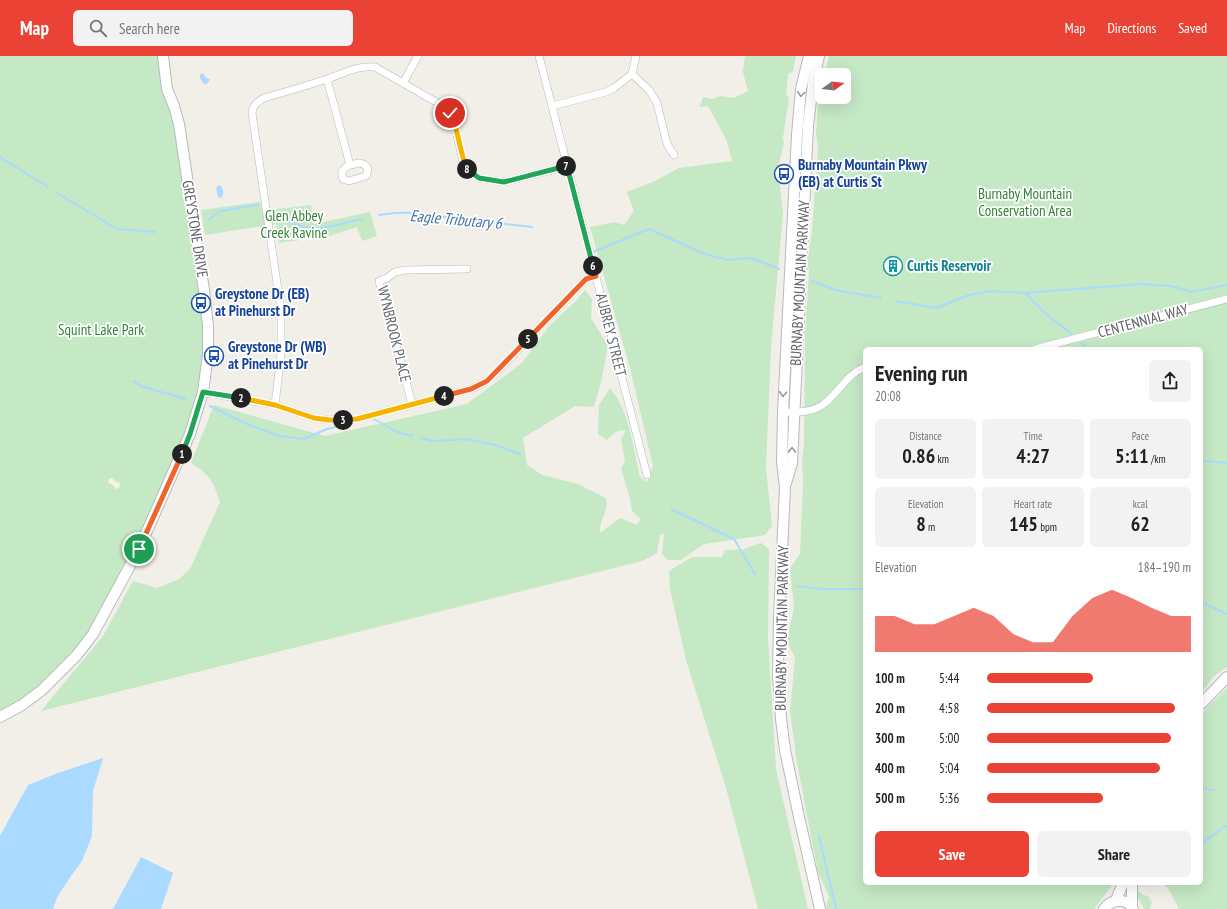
<!DOCTYPE html>
<meta charset="utf-8">
<style>
:root{--surface:#fff;--page:#f2f2f2;--text:#222;--muted:#767676;--accent:#ea4335}
body{margin:0;font-family:"PT Sans Narrow",sans-serif;background:var(--page);color:var(--text);height:100vh;display:flex;flex-direction:column;font-size:15px;white-space:nowrap}
*{box-sizing:border-box;margin:0}
p{font-size:13px;color:var(--muted)}
.icon{flex:none;width:22px;height:22px;fill:none;stroke:currentColor;stroke-width:2;stroke-linecap:round;stroke-linejoin:round}
.map{position:relative;flex:1;overflow:hidden}
.drawer{position:absolute;left:863px;top:291px;width:340px;height:538px;display:flex;flex-direction:column;background:var(--surface);border-radius:6px;box-shadow:0 4px 16px #0002}
.drawer>*{flex:none}
.needle{width:26px;rotate:75deg}
.controls{position:absolute;left:815px;top:12px;display:grid;gap:8px}
.controls a{display:grid;place-items:center;width:36px;height:36px;border-radius:6px;background:var(--surface);box-shadow:0 4px 16px #0002;font-size:20px}
.pin{position:absolute;display:grid;place-items:center;width:34px;height:34px;color:#fff;margin:-17px;border:2px solid #fff;border-radius:50%;box-shadow:0 1px 4px #0007}
.km{position:absolute;width:20px;height:20px;margin:-10px;border-radius:50%;background:#222;color:#fff;font-size:11px;line-height:20px;text-align:center}
.round{display:grid;place-items:center;flex:none;width:42px;height:42px;border-radius:6px;background:var(--page)}
.head{display:flex;align-items:center;justify-content:space-between;height:68px;padding:0 12px}
h1{font-size:22px;font-weight:600;line-height:30px}
.figures{display:grid;grid-template-columns:repeat(3,1fr);gap:6px;height:68px;padding:4px 12px}
.figures div{display:grid;align-content:center;border-radius:6px;background:var(--page);text-align:center}
.figures b{font-size:20px;font-weight:600}
.figures small{font-size:11px;font-weight:400}
.figures p{font-size:11px}
.chart{height:112px;padding:8px 12px}
.chart p{display:flex;justify-content:space-between}
.chart svg{width:100%;height:72px;margin-top:4px;fill:var(--accent);opacity:.7}
.action{display:flex;gap:8px;margin-top:auto;padding:8px 12px}
.action a{flex:1;height:46px;border-radius:6px;background:var(--accent);color:#fff;font-size:16px;font-weight:600;line-height:46px;text-align:center}
.action a+a{background:var(--page);color:var(--text)}
ul{padding:0 12px;list-style:none;font-size:13px}
li{display:grid;grid-template-columns:64px 48px 1fr;align-items:center;height:30px}
li i{height:10px;border-radius:5px;background:var(--accent)}
header{display:flex;align-items:center;gap:24px;box-sizing:border-box;height:56px;padding:0 20px;background:var(--accent);color:#fff}
header strong{font-size:19px}
nav{display:flex;gap:22px;margin-inline-start:auto;font-size:14px}
.search{width:280px;height:36px;background:var(--page);display:flex;align-items:center;gap:10px;box-sizing:border-box;padding:0 14px;border-radius:6px;color:var(--muted);font-size:15px}
.map>svg:first-child{display:block}
.green{fill:#c5e8c5}
.sand{fill:#fbf3d9}
.water{fill:#aadaff}
.lines{fill:none;stroke-linecap:round;stroke-linejoin:round}
.stream{stroke:#aadaff;stroke-width:2}
.street-casing{stroke:#b5b8bc;stroke-width:8}
.secondary-casing{stroke:#b6babf;stroke-width:12}
.street{stroke:#fff;stroke-width:7}
.secondary{stroke:#fff;stroke-width:10}
.oneway{stroke:#979a9d}
.split-1-casing{stroke:#fff;stroke-width:8}
.split-2-casing{stroke:#fff;stroke-width:8}
.split-3-casing{stroke:#fff;stroke-width:8}
.split-4-casing{stroke:#fff;stroke-width:8}
.split-5-casing{stroke:#fff;stroke-width:8}
.split-6-casing{stroke:#fff;stroke-width:8}
.split-7-casing{stroke:#fff;stroke-width:8}
.split-8-casing{stroke:#fff;stroke-width:8}
.split-9-casing{stroke:#fff;stroke-width:8}
.split-1{stroke:#f0652b;stroke-width:5}
.split-2{stroke:#22a559;stroke-width:5}
.split-3{stroke:#f5b400;stroke-width:5}
.split-4{stroke:#f5b400;stroke-width:5}
.split-5{stroke:#f0652b;stroke-width:5}
.split-6{stroke:#f0652b;stroke-width:5}
.split-7{stroke:#22a559;stroke-width:5}
.split-8{stroke:#22a559;stroke-width:5}
.split-9{stroke:#f5b400;stroke-width:5}
.labels{text-anchor:middle;stroke-width:3.5;stroke-linejoin:round;paint-order:stroke}
.transit-label{font-size:15px;font-weight:bold;fill:#164399;stroke:#fff;text-anchor:start}
.park-label{font-size:15px;fill:#348238;stroke:#fff}
.street-label{font-size:15px;fill:#5f6368;stroke:#fff}
.culture-label{font-size:15px;font-weight:bold;fill:#0d838f;stroke:#fff;text-anchor:start}
.water-label{font-size:16px;font-style:italic;fill:#4174aa;stroke:#fff}
</style>
<header>
<strong>Map</strong>
<div class="search"><svg class="icon" aria-label="search" viewBox="0 0 24 24"><circle cx="10" cy="10" r="6"/><path d="M15 15l6 6"/></svg>Search here</div>
<nav><a>Map</a><a>Directions</a><a>Saved</a></nav>
</header>
<div class="map">
<svg width="1227" height="853" viewBox="0 0 1227 853">
<rect width="100%" height="100%" fill="#f1efe8"/>
<path class="green" d="M0,0H160L173,63L202,250L204,292L200,326L189,371L178,396L103,555C74,601 47,629 0,658Z
M745,0H796L793,15L788,18L786,38L789,42L783,82L784,87L778,112L783,157L771,291L766,412L772,470L765,479L704,488L681,504H668L662,498L664,477L660,479L657,497L642,505L41,655L103,580L133,525L157,532L179,523L190,513L220,446C213,425 210,419 191,407L214,349L325,380L467,348L522,307L550,269L577,244L585,234L592,243L591,262L608,290L601,326L594,351L575,350L523,382L527,409L542,419L578,428L606,442C609,456 599,463 600,477L620,462L637,469L641,463L632,455L630,442L621,413L625,404L621,383L626,375C618,372 612,379 607,384L598,378L599,349L610,332C630,356 633,392 640,421L647,426L653,410L630,312L590,171L615,166L624,169L634,155L627,136L655,125L679,112L732,105L726,83L708,50L700,51L703,41L712,43L721,40L734,42L748,35L743,16Z
M829,0H1227V611L1213,621L1201,638V293H865V827H1112L1110,832L1094,853H827L826,850L829,841L818,816L797,707L790,655L795,602L787,585L794,551L790,512L800,498L803,427L802,404L804,388L805,283L809,213L807,210L812,175L818,92L816,77L819,34L822,25V41H844V19H824Z
M260,146L262,155L311,149L314,168L370,156L377,180L362,185L357,171L329,180L279,187L276,168L205,179L201,154Z
M761,487L769,493L768,582L776,713L808,853H758L726,732L686,604L670,533L669,515L692,501H722L725,494L744,493Z
M1227,632V853H1179L1168,832L1161,827H1201V658Z
M1139,835L1143,839L1148,840L1152,846L1150,853H1144L1138,842L1137,836Z"/>
<path class="sand" d="M110,422H112L116,426L120,427L119,432L116,433L113,429L109,427L108,424Z"/>
<path class="water" d="M203,17L206,22L210,23L207,28H204L200,22V19Z
M220,129C223,132 224,137 222,141L220,142L218,140L216,132L218,130Z
M103,702L93,735L92,780L82,805L71,820L57,841L53,853H0V780L28,729L58,717Z
M141,801L173,817L161,853H113Z"/>
<g class="lines">
<path class="stream" d="M0,101L48,131
M57,137L117,173L155,176
M379,159C398,156 417,156 436,160L532,171
M277,161L303,171L318,173L362,163
M209,163L220,155L258,149
M593,196L649,173L705,198L727,204L752,202L779,213
M812,225L835,234L881,242
M1025,237L1047,259L1072,278
M896,245L936,252L969,239L990,235L1025,237L1140,228L1171,230L1191,236L1227,229
M1081,287L1088,293
M134,325L141,330L185,343
M210,350L249,369L280,380L304,383L327,373L356,366
M372,362L397,376L413,380
M420,382L433,385L466,383L495,389L520,398
M1201,404L1205,405L1227,407
M671,453L734,483L755,518
M797,530L822,533H865
M1201,546L1227,558
M1201,732L1214,734
M819,780L836,853
M1201,788L1227,769"/>
<g class="street-casing">
<path id="street" d="M539,0L647,419
M632,18L649,34L657,47L667,88L674,99
M327,23L350,109
M403,27L418,0
M552,50L606,36L614,32L632,18L636,0
M359,107C367,108 370,113 366,120L349,125L343,123C338,111 350,109 359,107Z
M1035,293L1227,243
M203,336L275,349L314,362L329,364L357,363L471,333L480,329L493,320L586,223L596,220
M412,348L379,225L387,222L395,216L406,214L467,213
M275,349L281,298V254L252,57C253,49 257,46 264,42C285,36 306,30 327,23C343,18 357,9 375,11L443,50L450,57L454,66L463,105L468,114L479,122L504,126L567,110
M783,356C796,357 815,356 825,347C840,335 847,318 865,311"/>
</g>
<g class="secondary-casing">
<path id="secondary" d="M809,0L801,33L797,79L783,356L782,406L785,431L779,563L778,619L781,663L785,694L799,761L820,853
M786,427L792,407L808,70L813,27L819,0
M1201,648L1227,621
M0,661L22,649L42,634L77,599L93,578L139,493L190,378L203,336L208,299V270L204,234L179,68L174,50L167,33L163,0
M1132,827V850
M1116,844L1123,827
M1104,853C1111,843 1127,841 1133,853"/>
</g>
<use href="#street" class="street"/>
<use href="#secondary" class="secondary"/>
</g>
<defs><path id="oneway-chevron" d="M-2-3.5L2.5 0L-2 3.5" fill="none" stroke-width="1.6" stroke-linecap="round" stroke-linejoin="round"/></defs>
<g class="oneway">
<use href="#oneway-chevron" transform="translate(801 38) rotate(98)"/>
<use href="#oneway-chevron" transform="translate(783 338) rotate(93)"/>
<use href="#oneway-chevron" transform="translate(792 394) rotate(-88)"/>
</g>
<g class="lines">
<g class="split-1-casing">
<path id="split-1" d="M139,493L182,398"/>
</g>
<g class="split-2-casing">
<path id="split-2" d="M182,398L190,378L203,336L241,342"/>
</g>
<g class="split-3-casing">
<path id="split-3" d="M241,342L275,349L314,362L329,364H343"/>
</g>
<g class="split-4-casing">
<path id="split-4" d="M343,364L357,363L444,340"/>
</g>
<g class="split-5-casing">
<path id="split-5" d="M444,340L471,333L487,325L528,283"/>
</g>
<g class="split-6-casing">
<path id="split-6" d="M528,283L586,223L596,220L593,210"/>
</g>
<g class="split-7-casing">
<path id="split-7" d="M566,110H567L593,210"/>
</g>
<g class="split-8-casing">
<path id="split-8" d="M467,113L479,122L504,126L566,110"/>
</g>
<g class="split-9-casing">
<path id="split-9" d="M450,57C459,74 459,95 467,113"/>
</g>
<use href="#split-1" class="split-1"/>
<use href="#split-2" class="split-2"/>
<use href="#split-3" class="split-3"/>
<use href="#split-4" class="split-4"/>
<use href="#split-5" class="split-5"/>
<use href="#split-6" class="split-6"/>
<use href="#split-7" class="split-7"/>
<use href="#split-8" class="split-8"/>
<use href="#split-9" class="split-9"/>
</g>
<defs>
<g id="bus-ring" transform="scale(1)"><circle r="9.5" fill="#fff" stroke="#1a4fb4" stroke-width="1.5"/><path d="M-5-6H5V4H4V6H2V4H-2V6H-4V4H-5ZM-3.5-4V0h7V-4ZM-3.5 1.2v1.5H-2V1.2ZM2 1.2v1.5H3.5V1.2Z" fill="#1a4fb4"/></g>
<g id="building-ring" transform="scale(1)"><circle r="9.5" fill="#fff" stroke="#0f9aa8" stroke-width="1.5"/><path d="M-4-6H4V6H1V3H-1V6H-4ZM-2.5-4.3h1.7v1.8h-1.7ZM.8-4.3h1.7v1.8H.8ZM-2.5-1h1.7V.8h-1.7ZM.8-1h1.7V.8H.8Z" fill="#0f9aa8"/></g>
</defs>
<g fill-rule="evenodd">
<use href="#bus-ring" x="784" y="118"/>
<use href="#building-ring" x="893" y="210"/>
<use href="#bus-ring" x="201" y="247"/>
<use href="#bus-ring" x="214" y="300"/>
</g>
<g class="labels">
<g class="transit-label">
<text x="798" y="114">Burnaby Mountain Pkwy<tspan x="798" dy="17">(EB) at Curtis St</tspan></text>
<text x="215" y="243">Greystone Dr (EB)<tspan x="215" dy="17">at Pinehurst Dr</tspan></text>
<text x="228" y="296">Greystone Dr (WB)<tspan x="228" dy="17">at Pinehurst Dr</tspan></text>
</g>
<g class="park-label">
<text x="1025" y="143">Burnaby Mountain<tspan x="1025" dy="17">Conservation Area</tspan></text>
<text x="294" y="165">Glen Abbey<tspan x="294" dy="17">Creek Ravine</tspan></text>
<text x="101" y="279">Squint Lake Park</text>
</g>
<g class="street-label">
<text transform="translate(195 173) rotate(81)" y="5">GREYSTONE DRIVE</text>
<text transform="translate(800 227) rotate(-87)" y="5">BURNABY MOUNTAIN PARKWAY</text>
<text transform="translate(1143 265) rotate(-15)" y="5">CENTENNIAL WAY</text>
<text transform="translate(394 278) rotate(76)" y="5">WYNBROOK PLACE</text>
<text transform="translate(611 279) rotate(76)" y="5">AUBREY STREET</text>
<text transform="translate(782 572) rotate(-89)" y="5">BURNABY MOUNTAIN PARKWAY</text>
</g>
<g class="culture-label">
<text x="907" y="215">Curtis Reservoir</text>
</g>
<g class="water-label">
<text transform="translate(456 163) rotate(5)" y="6">Eagle Tributary 6</text>
</g>
</g>
</svg>
<div class="controls">
<a><svg class="needle" viewBox="-14 -14 28 28"><path d="M0-13l5 13h-10z" fill="#e53935"/><path d="M0 13l5-13h-10z" fill="#767676"/></svg></a>
</div>
<div class="pin" style="left:139px;top:493px;background:#1e9e55"><svg class="icon" aria-label="arrive" viewBox="0 0 24 24"><path d="M6 21V4h12l-3 4 3 4H6"/></svg></div>
<div class="pin" style="left:450px;top:57px;background:#d93025"><svg class="icon" aria-label="check" viewBox="0 0 24 24"><path d="M5 12l5 5 9-10"/></svg></div>
<b class="km" style="left:182px;top:398px">1</b>
<b class="km" style="left:241px;top:342px">2</b>
<b class="km" style="left:343px;top:364px">3</b>
<b class="km" style="left:444px;top:340px">4</b>
<b class="km" style="left:528px;top:283px">5</b>
<b class="km" style="left:593px;top:210px">6</b>
<b class="km" style="left:566px;top:110px">7</b>
<b class="km" style="left:467px;top:113px">8</b>
<section class="drawer">
<div class="head"><div><h1>Evening run</h1><p>20:08</p></div><a class="round"><svg class="icon" aria-label="share" viewBox="0 0 24 24"><path d="M12 15V3M7 8l5-5 5 5M5 13v7h14v-7"/></svg></a></div>
<div class="figures">
<div><p>Distance</p><b>0.86<small> km</small></b></div>
<div><p>Time</p><b>4:27</b></div>
<div><p>Pace</p><b>5:11<small> /km</small></b></div>
</div>
<div class="figures">
<div><p>Elevation</p><b>8<small> m</small></b></div>
<div><p>Heart rate</p><b>145<small> bpm</small></b></div>
<div><p>kcal</p><b>62</b></div>
</div>
<div class="chart"><p><span>Elevation</span>184–190 m</p>
<svg viewBox="0 0 160 44" preserveAspectRatio="none"><path d="M0 44V22L10 22L20 27L30 27L40 22L50 17L60 22L70 33L80 38L90 38L100 22L110 11L120 6L130 11L140 17L150 22L160 22V44z"/></svg>
</div>
<ul>
<li><b>100 m</b>5:44<i style="width:52%"></i></li>
<li><b>200 m</b>4:58<i style="width:92%"></i></li>
<li><b>300 m</b>5:00<i style="width:90%"></i></li>
<li><b>400 m</b>5:04<i style="width:85%"></i></li>
<li><b>500 m</b>5:36<i style="width:57%"></i></li>
</ul>
<div class="action"><a>Save</a><a>Share</a></div>
</section>
</div>
